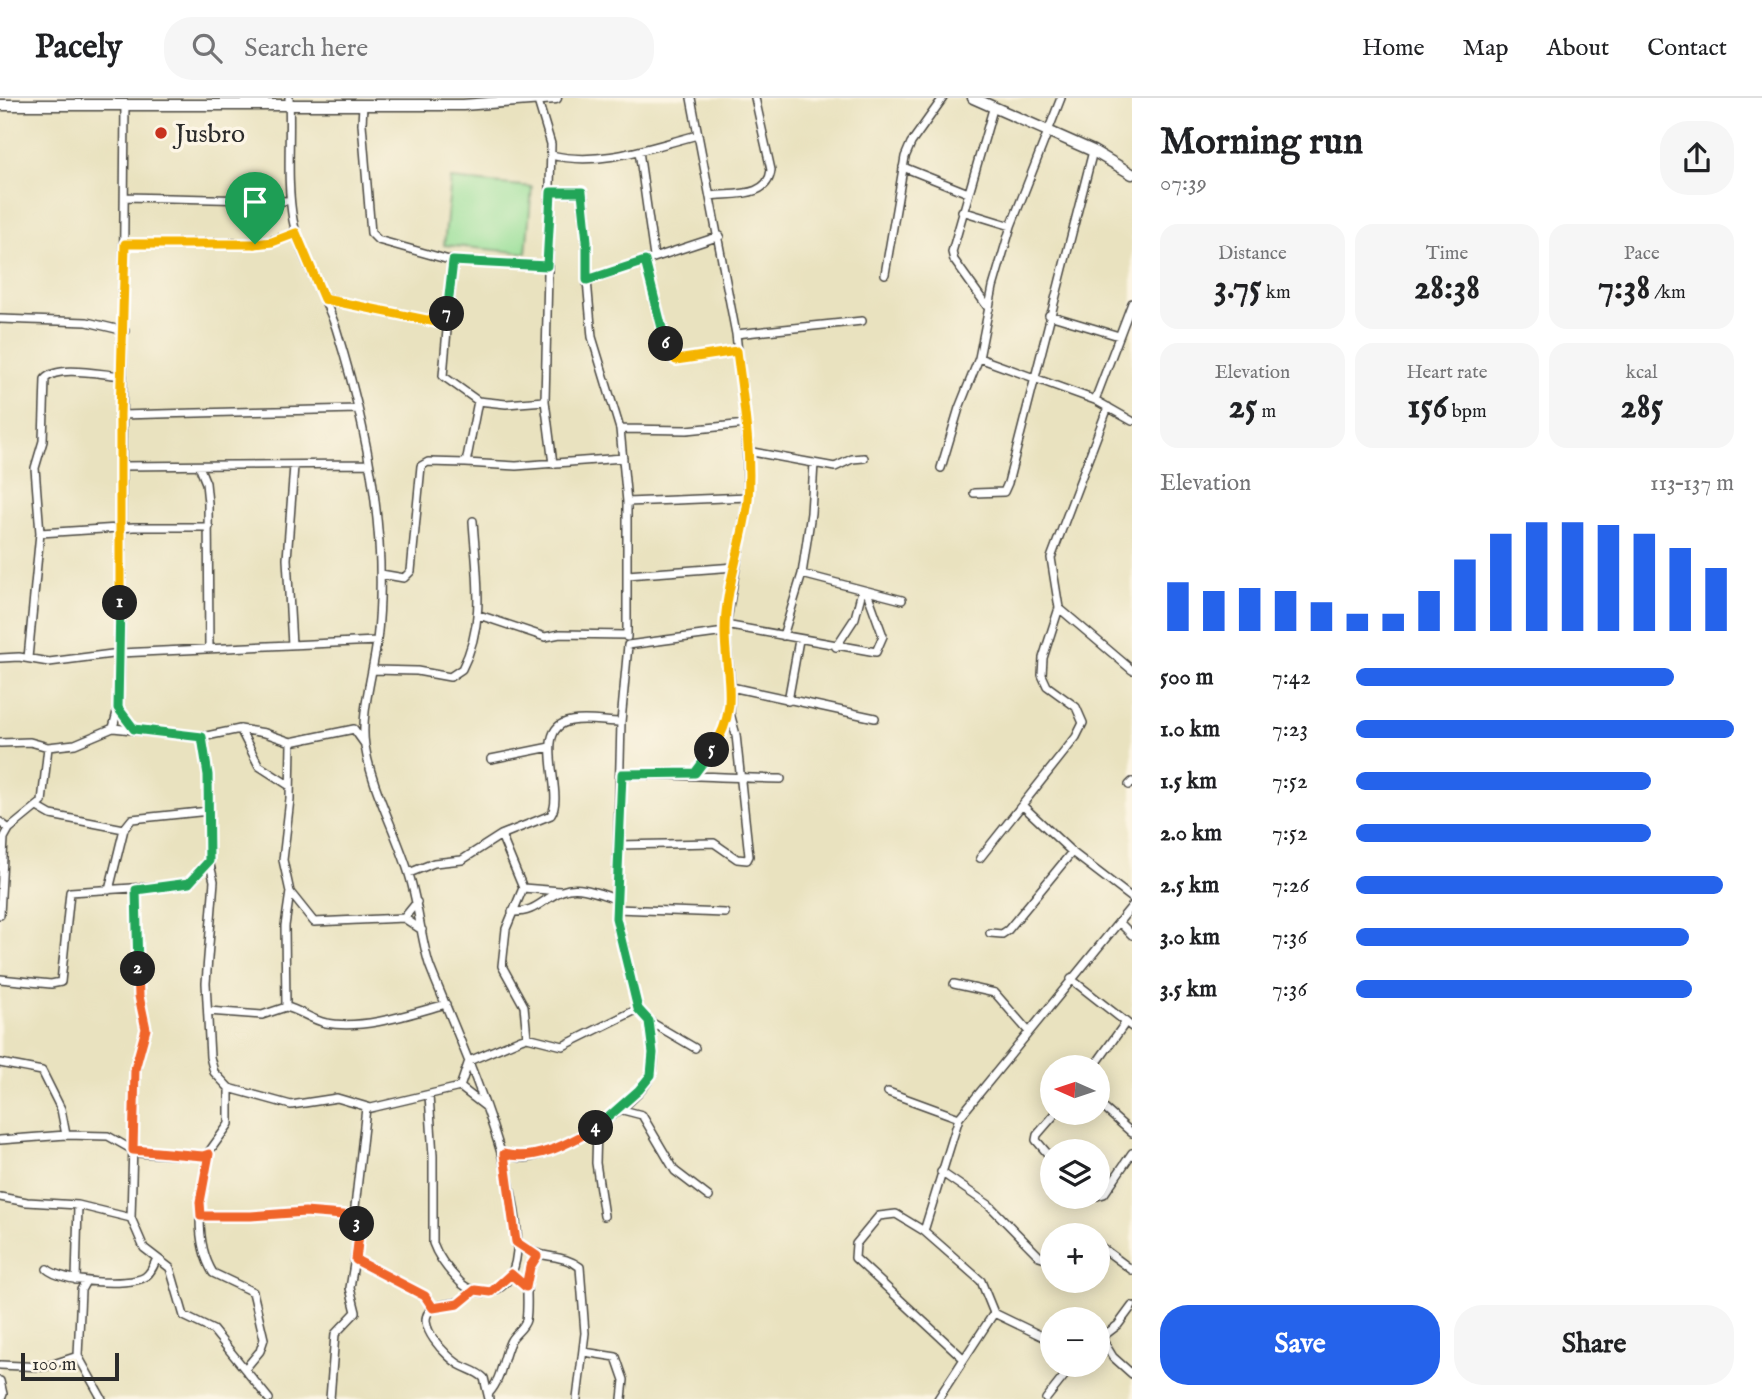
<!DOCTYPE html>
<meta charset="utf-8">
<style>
:root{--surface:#fff;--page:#f6f6f6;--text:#202124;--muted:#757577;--line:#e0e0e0;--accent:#2563eb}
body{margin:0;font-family:"IM FELL English",serif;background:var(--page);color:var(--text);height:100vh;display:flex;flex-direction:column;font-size:26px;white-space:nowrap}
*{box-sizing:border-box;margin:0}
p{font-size:23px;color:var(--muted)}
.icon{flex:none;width:38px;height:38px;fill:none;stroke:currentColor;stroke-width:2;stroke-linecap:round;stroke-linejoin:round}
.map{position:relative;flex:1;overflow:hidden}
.drawer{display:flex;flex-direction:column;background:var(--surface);width:630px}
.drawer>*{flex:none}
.needle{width:46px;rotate:273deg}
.buttons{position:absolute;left:1040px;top:957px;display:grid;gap:14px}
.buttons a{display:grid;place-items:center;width:70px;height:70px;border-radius:50%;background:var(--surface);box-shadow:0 4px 18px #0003;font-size:35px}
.scale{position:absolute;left:21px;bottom:18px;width:98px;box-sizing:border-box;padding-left:7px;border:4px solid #2b2b2b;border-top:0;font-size:19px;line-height:24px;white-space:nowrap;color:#2b2b2b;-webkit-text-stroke:5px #fcf5e5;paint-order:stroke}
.pin{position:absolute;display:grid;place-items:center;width:60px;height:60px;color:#fff;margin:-72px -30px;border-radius:50% 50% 50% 0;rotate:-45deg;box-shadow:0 0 7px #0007}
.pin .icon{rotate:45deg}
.km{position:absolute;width:35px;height:35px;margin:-18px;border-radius:50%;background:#222;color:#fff;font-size:19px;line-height:35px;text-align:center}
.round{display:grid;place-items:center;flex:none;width:74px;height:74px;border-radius:28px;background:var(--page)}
.summary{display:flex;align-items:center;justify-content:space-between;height:119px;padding:0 28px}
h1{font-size:38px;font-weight:700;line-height:52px}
.metrics{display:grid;grid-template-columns:repeat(3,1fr);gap:10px;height:119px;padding:7px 28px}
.metrics div{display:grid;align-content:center;border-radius:18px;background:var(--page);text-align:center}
.metrics b{font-size:35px;font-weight:700}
.metrics small{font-size:19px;font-weight:400}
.metrics p{font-size:19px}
.chart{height:196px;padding:14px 28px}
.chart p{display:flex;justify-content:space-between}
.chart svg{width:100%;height:126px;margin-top:7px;stroke:var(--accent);stroke-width:6}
.button{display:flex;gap:14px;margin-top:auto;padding:14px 28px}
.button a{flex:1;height:80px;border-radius:28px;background:var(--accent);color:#fff;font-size:28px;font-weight:700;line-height:80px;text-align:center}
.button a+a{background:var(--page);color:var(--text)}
ul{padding:0 28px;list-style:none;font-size:23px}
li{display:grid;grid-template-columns:112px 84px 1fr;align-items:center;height:52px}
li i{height:18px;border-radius:9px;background:var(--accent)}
header{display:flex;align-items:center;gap:42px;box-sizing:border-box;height:98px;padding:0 35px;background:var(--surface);border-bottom:2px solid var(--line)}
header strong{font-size:33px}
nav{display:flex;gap:38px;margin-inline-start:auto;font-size:24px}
.search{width:490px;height:63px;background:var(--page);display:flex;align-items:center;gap:18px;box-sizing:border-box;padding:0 24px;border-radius:28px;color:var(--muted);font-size:26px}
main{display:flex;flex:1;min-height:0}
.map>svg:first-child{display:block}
.green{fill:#98df98;stroke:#628562;stroke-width:2}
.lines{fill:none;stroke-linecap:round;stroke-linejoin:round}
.street-casing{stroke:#484641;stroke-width:10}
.secondary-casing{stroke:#484641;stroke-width:13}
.street{stroke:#fff;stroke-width:7}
.secondary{stroke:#fff;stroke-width:10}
.split-1-casing{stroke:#fff;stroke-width:14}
.split-2-casing{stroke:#fff;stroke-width:14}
.split-3-casing{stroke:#fff;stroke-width:14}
.split-4-casing{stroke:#fff;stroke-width:14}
.split-5-casing{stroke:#fff;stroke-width:14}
.split-6-casing{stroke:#fff;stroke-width:14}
.split-7-casing{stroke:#fff;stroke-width:14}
.split-8-casing{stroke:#fff;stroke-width:14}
.split-1{stroke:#f5b400;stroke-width:9}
.split-2{stroke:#22a559;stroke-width:9}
.split-3{stroke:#f0652b;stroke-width:9}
.split-4{stroke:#f0652b;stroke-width:9}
.split-5{stroke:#22a559;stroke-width:9}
.split-6{stroke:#f5b400;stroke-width:9}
.split-7{stroke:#22a559;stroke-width:9}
.split-8{stroke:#f5b400;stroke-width:9}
.poi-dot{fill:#c8321e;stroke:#fcf5e5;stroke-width:2.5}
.labels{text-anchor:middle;stroke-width:7;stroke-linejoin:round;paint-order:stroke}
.poi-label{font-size:26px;fill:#2b2b2b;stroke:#fcf5e5;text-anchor:start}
</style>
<header>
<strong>Pacely</strong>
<div class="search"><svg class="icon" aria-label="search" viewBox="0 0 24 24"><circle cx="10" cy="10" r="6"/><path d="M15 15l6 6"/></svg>Search here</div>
<nav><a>Home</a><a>Map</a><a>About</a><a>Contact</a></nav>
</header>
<main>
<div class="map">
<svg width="1132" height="1301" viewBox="0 0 1132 1301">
<rect width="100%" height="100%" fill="#fcf5e5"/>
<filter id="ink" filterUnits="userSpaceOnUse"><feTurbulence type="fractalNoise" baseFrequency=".0143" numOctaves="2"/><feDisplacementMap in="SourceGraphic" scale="14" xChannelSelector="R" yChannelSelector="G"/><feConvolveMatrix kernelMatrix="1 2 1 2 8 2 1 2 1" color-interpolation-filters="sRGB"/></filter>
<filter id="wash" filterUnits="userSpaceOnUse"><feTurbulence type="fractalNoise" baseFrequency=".00686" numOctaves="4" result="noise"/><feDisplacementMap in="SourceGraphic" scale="28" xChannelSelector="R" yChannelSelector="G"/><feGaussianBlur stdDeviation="1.57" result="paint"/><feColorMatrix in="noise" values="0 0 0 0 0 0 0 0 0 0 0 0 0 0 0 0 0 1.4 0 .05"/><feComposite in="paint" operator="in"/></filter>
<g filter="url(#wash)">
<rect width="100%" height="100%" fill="#e9e2bf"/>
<path class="green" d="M451,81L532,89L526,155L444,147Z"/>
</g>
<g filter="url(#ink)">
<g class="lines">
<g class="street-casing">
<path id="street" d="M691,0L736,236L746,326L748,399L725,534L628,547L621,624L616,820L638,911L649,923L695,950
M363,7L362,26L371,135L378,142L453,163
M639,53L654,159
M551,57C601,69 650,49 698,37
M903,69L968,95
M551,94L583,95L587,143V182
M711,98C735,95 768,100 771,72L755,0
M126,99L290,103
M962,113L1011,128
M125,146L264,145L296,135
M645,163L671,260L680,262L737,253
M885,176L905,59L911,45L943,0
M324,201L446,226
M989,211L954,162L952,154L993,11
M1049,217L1119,238
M0,221L87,224L125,233
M736,236L862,223
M979,260L1095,302L1132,323
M123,278C103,277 58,266 45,281L43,343L35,370L40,435L134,429H209
M1095,302L1132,205
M478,303L443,278L453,163L547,168
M545,303L553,366
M120,317L358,311
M746,326L687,332L620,331L627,404L748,399
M620,331L592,239L587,182L720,138
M747,353L835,369L852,361L864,360
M466,365L516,368L623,360
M121,368L368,366
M199,368L206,385L208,405L209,551
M941,370L959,310L979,260L993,189L1011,128L1061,0
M974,395L1004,394L1008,385L1093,53
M627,404V539
M381,476L404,480L411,473L421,368L428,364L466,365L478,303L506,306L545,303L551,46L538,3
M802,476L811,415L814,365
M627,477L735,469
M1059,510L1132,572
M479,517L545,539L560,536L627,537
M725,527L876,554L883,538L867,494
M783,538L802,476L902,502
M377,543C373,576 360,616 365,648C372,692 395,731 408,773C418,803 420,836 429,866C445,912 573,1175 489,1194C481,1196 466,1191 460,1184C450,1174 438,1159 433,1145V1058L429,997
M292,547L287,461L294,368
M836,549L855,520L862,493
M0,560L19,559L49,564L120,555L377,543C389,439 367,329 336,230C324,194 300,160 293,122C286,82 291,40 289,0
M28,560L40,435
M373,572L417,573L450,579L462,571C487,523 476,474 473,423
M731,589L875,620
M788,603L799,542
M118,610L134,631
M113,630L118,610L120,570L125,6
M240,631L259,668L290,688
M202,639L240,631L265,635L291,644L354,631L364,645
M0,645L30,644L48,649
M491,661L550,649
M695,675L714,649L730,615
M622,676C675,676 727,680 781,681
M1129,687L1132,684
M1022,707L1072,754L1132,800
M37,709L51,717L124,731
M0,724L9,731
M501,737L523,790L506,831L502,868L524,908L527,939
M619,747L714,745L737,761L747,762L749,758L736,637L730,615L731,589L725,534
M980,760L1076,639L1083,625L1076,609L1047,588L1042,577L1043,560L1059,510L1051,460L1108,309
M209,763L214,783L206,885L210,959L214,974L229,990L291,1007L337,1000L371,1010L460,989L469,963L521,941L527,939L563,948L638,911
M409,775L434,765L462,762L501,737L551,717C566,695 530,629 571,623C587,620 606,624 621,624
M523,790L560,793
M109,792L124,731L132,721L209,713
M290,794L314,824L404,820L422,832
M616,811L725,815
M512,814C536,815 542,801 562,793C579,786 600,796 616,801
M0,817L4,740L9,731L42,704L48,649L75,646L113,630L202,639L208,677L209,763L193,782L179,787L70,794L61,884L51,886L0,881
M404,820L417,804
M1119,824L1132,837
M990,835L1002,836L1008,832L1072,754
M1071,881L1132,929
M954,886L995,895L1029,934
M286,909L285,828L290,794L283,762L290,701L291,644
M208,913L262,917L286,909C300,912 311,922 326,925C364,932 410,916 446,906
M0,965L42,973L61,1011L66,1037
M1093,970L1126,924
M460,989L486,1009
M888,994L959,1020
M1097,1004L1132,1035
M619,1011L642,1017L675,1073L709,1099
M597,1030L596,1065L604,1118
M0,1042L66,1037L108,1038L138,1055L206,1058L229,1026V990
M209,1056C201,1092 192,1141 213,1175L253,1194L264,1241L260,1253L245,1271
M504,1056C511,1058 518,1060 525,1060C558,1056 638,1009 651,977C657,961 651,939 649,923
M1052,1061L1036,1042L1037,1037L1056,1015
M941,1074L989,1107L1039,1158L1052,1162
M1097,1098L1104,1096L1132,1055
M0,1099L27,1104L78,1107L131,1120L144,1150L170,1170L184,1218L213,1232L269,1301
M201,1118H251L305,1114L355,1118
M131,1120L135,971L146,931L139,898L136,792
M924,1133L959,1020L1132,808
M1076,1138H1084
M516,1144C537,1163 561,1154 580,1169L585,1235L577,1301
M1097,1146L1132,1172
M357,1162L425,1198L433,1210
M47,1171C62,1184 128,1189 145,1179C151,1175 154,1167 157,1160
M76,1182L78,1107
M86,1183L81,1192L78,1258L102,1301
M475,1192C457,1212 447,1201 432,1211C412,1225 448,1260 460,1267C469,1272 477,1273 484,1280L489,1301
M1102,1241L1113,1259L1132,1276
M1097,1243L1118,1227L1132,1208
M584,1254L616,1259L624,1282L622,1301
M963,1260L855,1160L856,1146L879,1118L896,1116L924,1133L981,1183L994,1215L1052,1243
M0,1267L44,1269L78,1258
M0,1283L3,1296L1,1301
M489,1295C502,1281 502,1261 510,1244C513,1236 524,1231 526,1222C530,1199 521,1178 537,1158
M330,1301L335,1236L356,1214L350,1190L359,1136L355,1109L366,1010
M938,1301L994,1215
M1046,1301L1073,1267"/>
</g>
<g class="secondary-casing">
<path id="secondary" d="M973,0L1093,53L1132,76
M0,7H463L556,0"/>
</g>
<use href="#street" class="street"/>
<use href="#secondary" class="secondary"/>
</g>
</g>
<g class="lines" filter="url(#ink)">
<g class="split-1-casing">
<path id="split-1" d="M120,505V317L125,146H255"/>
</g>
<g class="split-2-casing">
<path id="split-2" d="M120,505L118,610L134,631L202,639L208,677L209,763L189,785L136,792L138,871"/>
</g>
<g class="split-3-casing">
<path id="split-3" d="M138,871L139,898L146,931L135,971L133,1052L203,1058L209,1056L200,1104L201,1118H251L305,1114L355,1118L357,1126"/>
</g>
<g class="split-4-casing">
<path id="split-4" d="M357,1126L359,1136L356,1162L425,1198L433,1210L458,1206L475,1192L491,1194L511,1176L526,1189L530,1169L537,1158L516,1144L504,1056C536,1064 569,1045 596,1030"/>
</g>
<g class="split-5-casing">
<path id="split-5" d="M596,1030L639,992L651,977L653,955L649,923L638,911L616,820L622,676L695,675L712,652"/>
</g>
<g class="split-6-casing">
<path id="split-6" d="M666,246L668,255L676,262L737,253C743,301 752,353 748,402C743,446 725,489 725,533C725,579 741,609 712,652"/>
</g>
<g class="split-7-casing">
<path id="split-7" d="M447,216L453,163L547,168L551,94H582L587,143V182L645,163L666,246"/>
</g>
<g class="split-8-casing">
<path id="split-8" d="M255,146L272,144L296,135L324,201L446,226L447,216"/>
</g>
<use href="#split-1" class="split-1"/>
<use href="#split-2" class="split-2"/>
<use href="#split-3" class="split-3"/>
<use href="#split-4" class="split-4"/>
<use href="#split-5" class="split-5"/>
<use href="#split-6" class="split-6"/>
<use href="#split-7" class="split-7"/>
<use href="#split-8" class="split-8"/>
</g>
<circle class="poi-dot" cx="161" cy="35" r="7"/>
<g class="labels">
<g class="poi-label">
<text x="175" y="44">Jusbro</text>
</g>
</g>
</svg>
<div class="buttons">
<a><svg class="needle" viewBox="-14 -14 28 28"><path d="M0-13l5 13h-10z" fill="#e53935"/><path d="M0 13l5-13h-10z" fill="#757577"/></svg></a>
<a><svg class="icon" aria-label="layers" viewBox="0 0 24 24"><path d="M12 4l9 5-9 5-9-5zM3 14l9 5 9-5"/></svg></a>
<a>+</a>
<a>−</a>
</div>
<div class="scale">100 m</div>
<div class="pin" style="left:255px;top:146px;background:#1e9e55"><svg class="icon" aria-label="arrive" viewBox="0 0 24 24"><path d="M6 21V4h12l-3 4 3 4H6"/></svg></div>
<b class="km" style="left:120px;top:505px">1</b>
<b class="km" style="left:138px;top:871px">2</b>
<b class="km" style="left:357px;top:1126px">3</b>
<b class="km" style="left:596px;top:1030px">4</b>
<b class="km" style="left:712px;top:652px">5</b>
<b class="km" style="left:666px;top:246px">6</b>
<b class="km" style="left:447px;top:216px">7</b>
</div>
<section class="drawer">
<div class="summary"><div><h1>Morning run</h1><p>07:39</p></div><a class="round"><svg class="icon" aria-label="share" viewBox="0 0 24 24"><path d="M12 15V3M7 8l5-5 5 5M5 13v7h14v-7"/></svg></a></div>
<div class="metrics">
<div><p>Distance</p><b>3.75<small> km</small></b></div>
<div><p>Time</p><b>28:38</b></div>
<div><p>Pace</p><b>7:38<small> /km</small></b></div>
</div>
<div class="metrics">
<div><p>Elevation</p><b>25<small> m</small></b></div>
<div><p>Heart rate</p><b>156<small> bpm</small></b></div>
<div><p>kcal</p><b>285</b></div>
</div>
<div class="chart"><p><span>Elevation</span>113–137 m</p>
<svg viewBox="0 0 160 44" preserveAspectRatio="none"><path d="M5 44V27M15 44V30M25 44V29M35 44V30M45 44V34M55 44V38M65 44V38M75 44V30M85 44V19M95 44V10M105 44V6M115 44V6M125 44V7M135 44V10M145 44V15M155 44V22"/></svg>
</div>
<ul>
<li><b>500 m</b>7:42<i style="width:84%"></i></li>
<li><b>1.0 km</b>7:23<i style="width:100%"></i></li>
<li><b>1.5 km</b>7:52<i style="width:78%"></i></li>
<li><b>2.0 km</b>7:52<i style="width:78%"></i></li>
<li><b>2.5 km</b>7:26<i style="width:97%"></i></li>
<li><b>3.0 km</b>7:36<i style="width:88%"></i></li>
<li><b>3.5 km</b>7:36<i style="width:89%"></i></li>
</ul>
<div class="button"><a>Save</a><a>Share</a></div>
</section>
</main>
